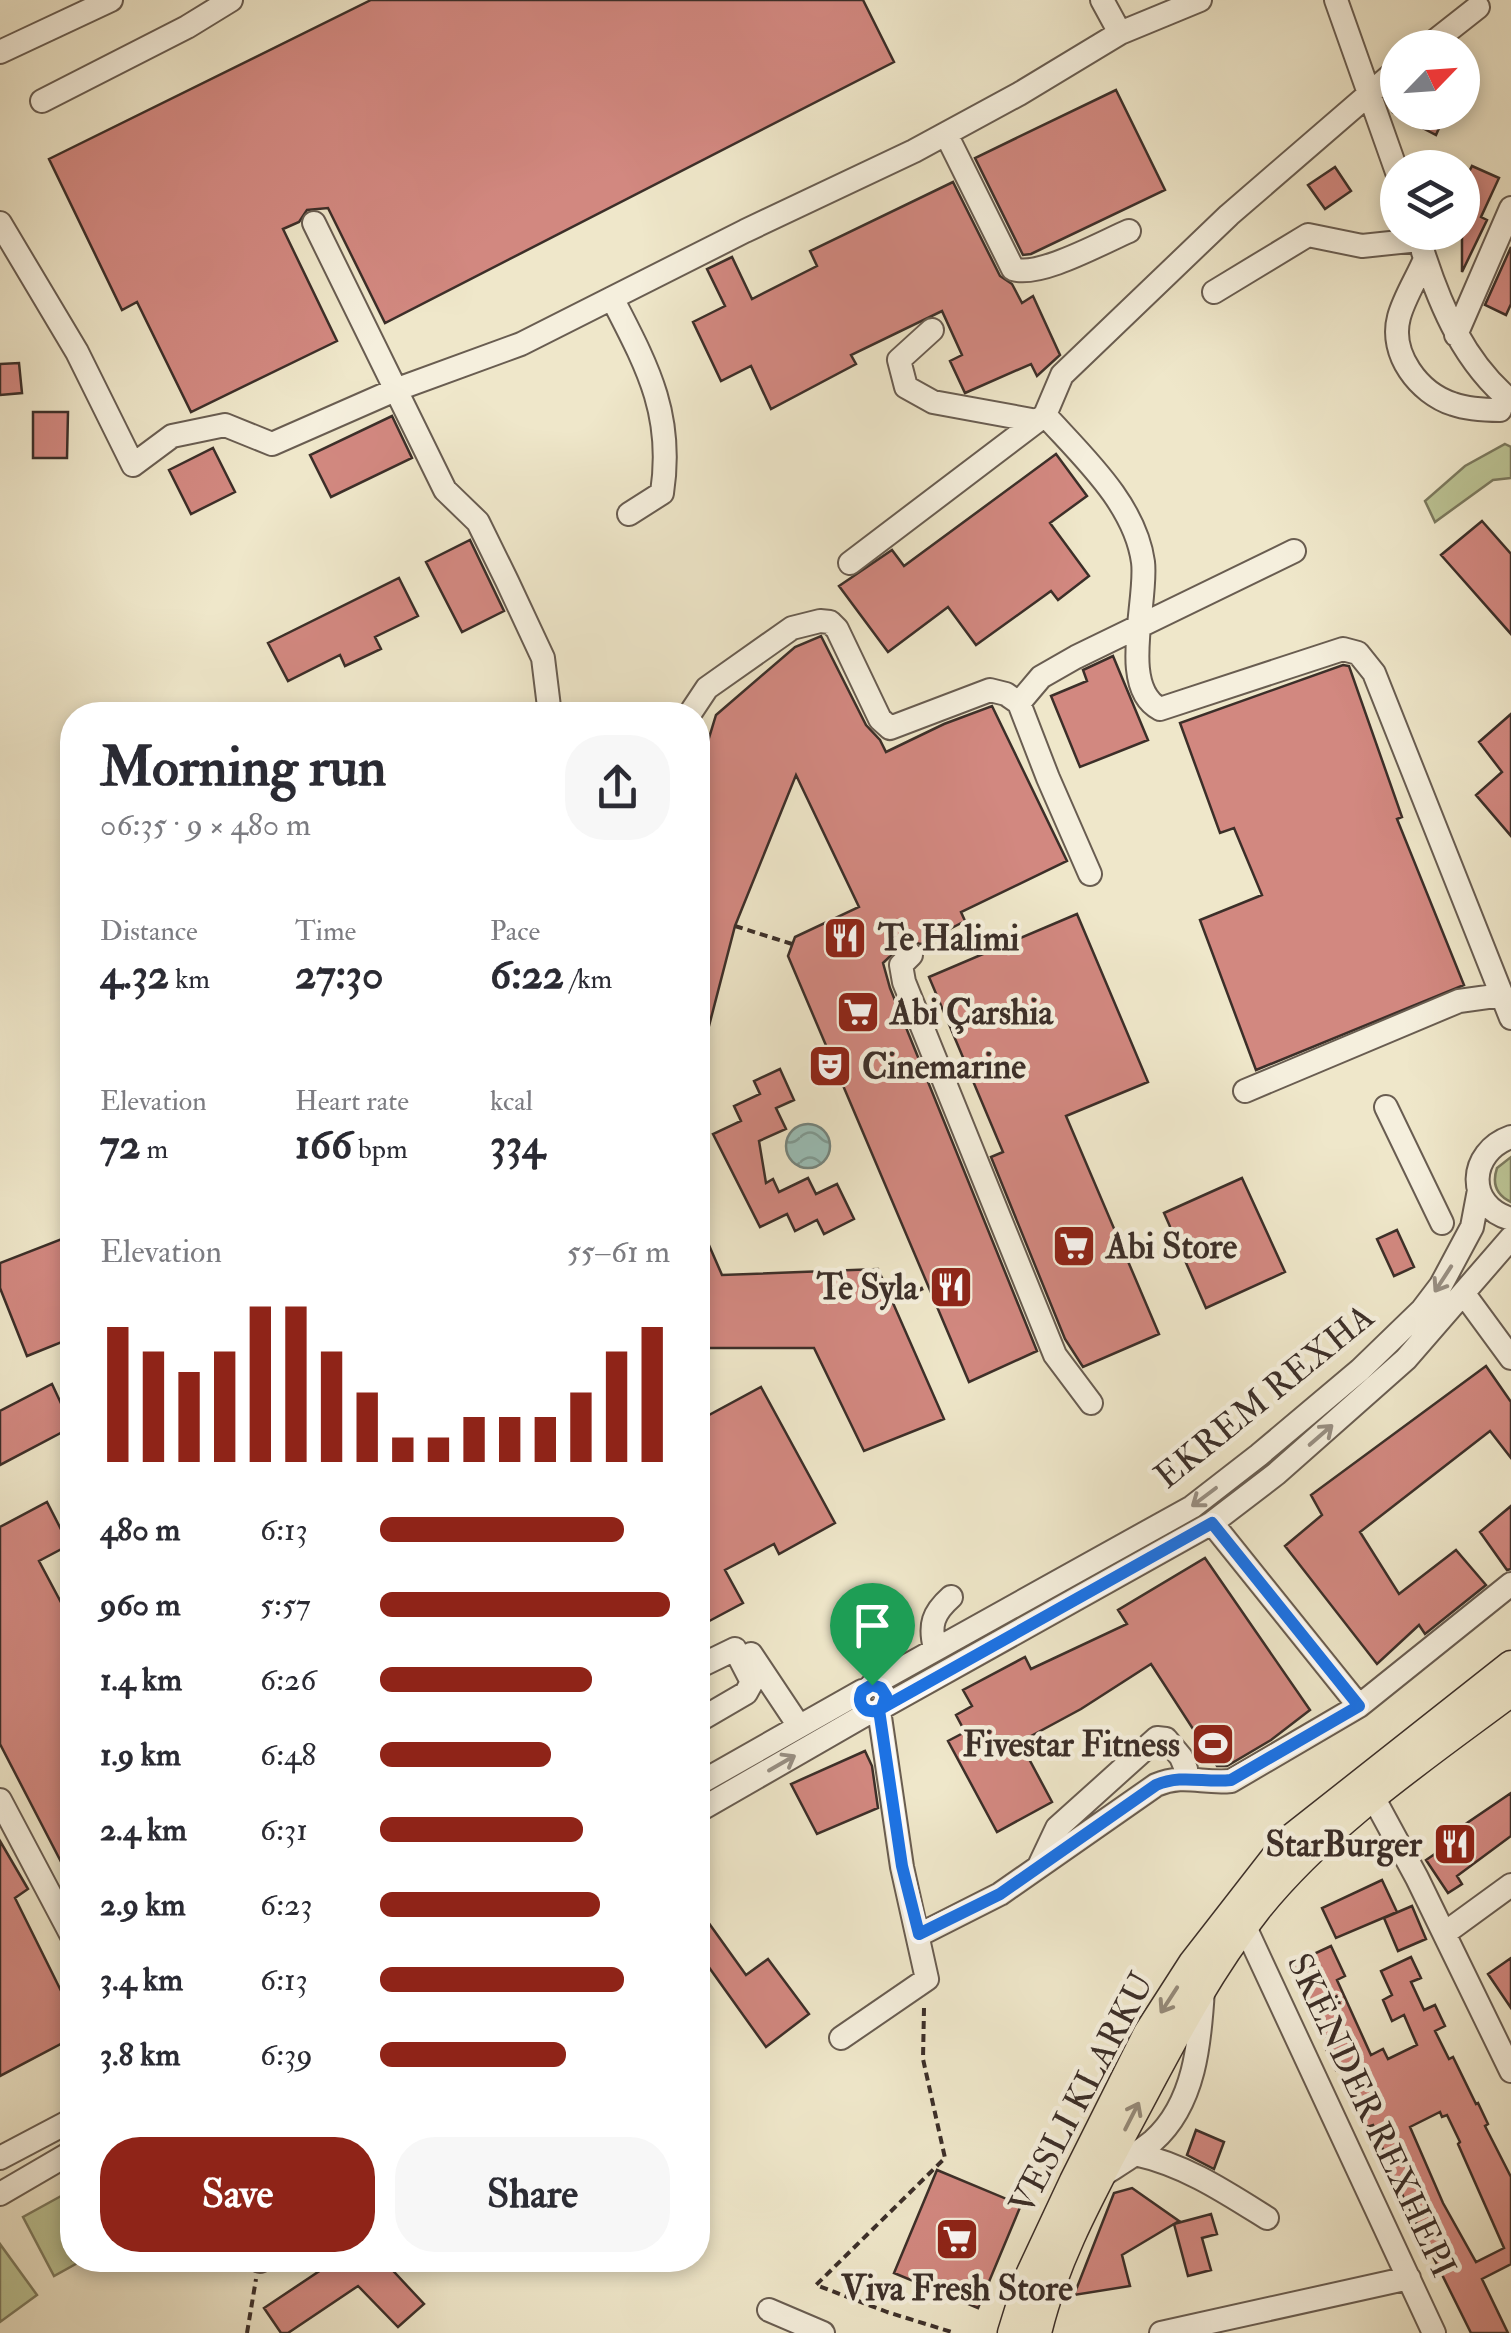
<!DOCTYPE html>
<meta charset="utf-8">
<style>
:root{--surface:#fff;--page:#f7f7f7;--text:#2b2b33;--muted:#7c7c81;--accent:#8f2418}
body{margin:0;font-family:"IM FELL Double Pica",serif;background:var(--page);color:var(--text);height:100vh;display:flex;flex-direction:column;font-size:38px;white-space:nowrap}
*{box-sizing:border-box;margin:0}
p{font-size:32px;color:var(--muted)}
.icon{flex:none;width:55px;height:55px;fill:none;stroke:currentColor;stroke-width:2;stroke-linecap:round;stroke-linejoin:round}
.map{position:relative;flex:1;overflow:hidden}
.side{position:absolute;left:60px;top:702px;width:650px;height:1570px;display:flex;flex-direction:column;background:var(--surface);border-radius:40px;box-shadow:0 5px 15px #0003}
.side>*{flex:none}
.needle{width:65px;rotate:65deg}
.fabs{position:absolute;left:1380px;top:30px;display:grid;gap:20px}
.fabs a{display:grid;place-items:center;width:100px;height:100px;border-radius:50%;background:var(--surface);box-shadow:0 5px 15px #0003;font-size:50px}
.pin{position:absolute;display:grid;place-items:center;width:85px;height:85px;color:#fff;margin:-102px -42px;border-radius:50% 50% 50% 0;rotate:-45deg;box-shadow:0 0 10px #0007}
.pin .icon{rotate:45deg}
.round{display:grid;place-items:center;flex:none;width:105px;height:105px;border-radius:40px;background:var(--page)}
.summary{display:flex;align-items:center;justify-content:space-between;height:170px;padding:0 40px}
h1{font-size:55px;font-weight:700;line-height:75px}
.stats{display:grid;grid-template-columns:repeat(3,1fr);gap:15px;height:170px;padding:10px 40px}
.stats div{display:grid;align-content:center}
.stats b{font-size:42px;font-weight:700}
.stats small{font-size:28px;font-weight:400}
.stats p{font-size:28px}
.chart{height:280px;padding:20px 40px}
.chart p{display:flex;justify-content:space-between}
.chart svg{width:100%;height:180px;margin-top:10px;stroke:var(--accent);stroke-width:6}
.button{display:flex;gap:20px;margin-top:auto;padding:20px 40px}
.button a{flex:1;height:115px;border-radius:40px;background:var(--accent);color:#fff;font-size:40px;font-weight:700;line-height:115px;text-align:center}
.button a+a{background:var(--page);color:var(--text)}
ul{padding:0 40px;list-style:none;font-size:32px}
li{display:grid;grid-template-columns:160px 120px 1fr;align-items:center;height:75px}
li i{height:25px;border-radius:12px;background:var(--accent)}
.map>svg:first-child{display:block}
.grass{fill:#bcc495;stroke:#7c7a5f;stroke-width:2.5}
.water{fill:url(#water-waves);stroke:#74857f;stroke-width:2.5}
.building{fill:#d28880;stroke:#3c2f29;stroke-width:2.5;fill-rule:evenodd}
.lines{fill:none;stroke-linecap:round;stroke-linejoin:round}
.minor-casing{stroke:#695d51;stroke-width:26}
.major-casing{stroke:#3c2f29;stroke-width:31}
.path{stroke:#3c2f29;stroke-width:4;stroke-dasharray:8 5;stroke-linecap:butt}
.minor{stroke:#f5efdd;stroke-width:22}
.major{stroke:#efe7ca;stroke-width:28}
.oneway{stroke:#988f83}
.oneway2{stroke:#968b7a}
.route-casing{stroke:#fff;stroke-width:20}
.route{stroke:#1a73e8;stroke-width:12}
.labels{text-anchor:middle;stroke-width:9;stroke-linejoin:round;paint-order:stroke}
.poi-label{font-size:35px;font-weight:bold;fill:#3c2f29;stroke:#f5efdd;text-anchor:start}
.street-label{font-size:35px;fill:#3c2f29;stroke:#f5efdd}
</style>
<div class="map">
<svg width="1511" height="2333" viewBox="0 0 1511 2333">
<defs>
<pattern id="water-waves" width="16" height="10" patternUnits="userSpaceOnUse" patternTransform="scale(2.5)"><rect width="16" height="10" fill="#9abfb8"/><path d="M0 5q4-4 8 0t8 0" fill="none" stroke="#7f9c96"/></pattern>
</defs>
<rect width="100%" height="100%" fill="#efe7ca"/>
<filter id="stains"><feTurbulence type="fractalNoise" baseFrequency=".002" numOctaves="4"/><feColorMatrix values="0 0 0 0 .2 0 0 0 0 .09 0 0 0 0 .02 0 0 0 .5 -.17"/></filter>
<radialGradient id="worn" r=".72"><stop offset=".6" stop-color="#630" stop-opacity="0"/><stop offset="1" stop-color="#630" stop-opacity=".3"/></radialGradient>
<path class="grass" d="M1505,444L1511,447V478L1493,480L1435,522L1425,501L1465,466Z
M1511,1157V1202C1496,1195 1492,1183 1497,1168Z
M72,2190V2260H83L54,2276L23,2217Z
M0,2244L37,2295L0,2322Z"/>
<path class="water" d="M786 1146a22 22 0 1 1 44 0a22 22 0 1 1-44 0Z"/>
<path class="building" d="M371,0H863L894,62L385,323L328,208L307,210L299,222L283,229L337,341L191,412L137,302L122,310L49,159Z
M1116,90L1165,190L1031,254L1023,255L975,158Z
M1392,112H1446L1436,135Z
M1472,166L1499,178L1481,217L1487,220L1462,272V186Z
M1335,167L1351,191L1325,209L1308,185Z
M953,182L1000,276L1012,284L1022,303L1033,296L1060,355L1037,376L1031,364L965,393L950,361L962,355L942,311L851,355L856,364L771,409L751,366L721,381L693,322L725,306L707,269L732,257L752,299L817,266L810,251Z
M1511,247V304L1506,315L1485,305Z
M19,363L22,393L0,395V364Z
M33,412H68L67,458H33Z
M392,416L412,458L331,497L310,455Z
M213,448L235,492L191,514L169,470Z
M1056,454L1087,496L1050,523L1089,576L1058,600L1051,591L976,645L948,607L888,652L839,586L892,550L904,566Z
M1482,521L1511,554V634L1441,555Z
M470,540L504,611L462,632L426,562Z
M399,578L418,616L375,637L381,649L345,666L340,655L288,681L268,643Z
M821,636L866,725L880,740L886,752L944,724L992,706L1067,861L961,912L965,921L921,944L906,941L883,963L890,988L1037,1351L969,1382L788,956L795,937L859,907L796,775L735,926L703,1049H698V774L716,715L795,647Z
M1113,656L1148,740L1080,767L1051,696L1087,681L1083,670Z
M1343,665L1349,666L1402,817L1397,819L1464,985L1256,1070L1200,920L1262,895L1234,828L1220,833L1180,723Z
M1511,714V836L1476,795L1502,772L1479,742Z
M1077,914L1148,1082L1066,1116L1159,1334L1083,1367L1065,1339L991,1157L1003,1152L929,977Z
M780,1069L794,1100L776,1108L786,1129L759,1141L766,1183L773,1179L779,1192L808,1178L816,1194L837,1184L854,1219L824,1234L817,1220L795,1231L787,1214L760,1227L713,1134L741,1121L734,1106L760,1094L754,1081Z
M1242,1178L1285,1272L1206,1308L1164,1213Z
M698,1220L722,1275L878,1269L944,1419L864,1451L814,1348H698Z
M1397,1230L1414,1267L1394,1276L1377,1239Z
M72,1235V1338L27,1356L0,1288V1263Z
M1486,1366L1511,1402V1458L1490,1431L1360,1532L1399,1594L1456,1550L1486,1585L1425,1634L1419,1625L1377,1664L1285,1546L1322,1515L1311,1495Z
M52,1384L72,1427L0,1465V1411Z
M761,1387L835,1523L779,1554L774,1544L725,1570L743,1603L698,1627V1421Z
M47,1502L69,1545L39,1561L72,1623V1883L0,1744V1527Z
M1511,1506V1569L1507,1570L1480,1532Z
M1205,1558L1310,1710L1271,1740L1227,1766H1217L1151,1664L1081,1709L1020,1742L1052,1802L997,1832L948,1741L965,1732L956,1715L972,1706L963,1690L1025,1657L1031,1669L1127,1624L1118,1610Z
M865,1751L872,1766L878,1808L817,1834L791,1784Z
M1511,1793V1836L1457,1876L1462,1884L1448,1893L1426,1860L1442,1849L1439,1846L1469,1825L1467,1823Z
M0,1841L28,1889L15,1898L72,2013V2038L0,2076Z
M1382,1880L1397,1912L1336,1938L1322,1908Z
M1412,1906L1426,1939L1398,1951L1384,1918Z
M698,1908L746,1975L768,1959L809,2014L766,2047L698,1952Z
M1331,1946L1345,1976L1337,1980L1371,2055L1383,2049L1388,2059L1417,2045L1404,2015L1392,2021L1383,2000L1392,1995L1381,1971L1411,1957L1421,1978L1411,1982L1424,2010L1435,2005L1445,2026L1435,2031L1449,2059L1453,2057L1476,2104L1478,2103L1488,2124L1485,2126L1511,2177V2264L1482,2279L1508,2333H1471L1398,2186L1373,2125L1367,2127L1360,2112L1365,2109L1345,2066L1336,2070L1326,2049L1331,2047L1292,1964ZM1440,2112L1442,2117L1447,2115L1460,2142L1458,2144L1504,2248L1476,2262L1443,2203L1410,2127Z
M1511,1958V2008L1488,1974Z
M1196,2130L1224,2142L1214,2169L1187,2155Z
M937,2170L1021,2205L978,2308L894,2273Z
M1132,2188L1179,2221L1122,2255L1130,2286L1074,2295L1114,2193Z
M1211,2214L1217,2234L1202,2238L1211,2270L1188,2276L1174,2224Z
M336,2260H383L424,2304L398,2327L358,2286L288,2333H281L264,2308Z"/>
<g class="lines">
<g class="minor-casing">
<path id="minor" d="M1102,0L1120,33L1200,0
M1336,0L1398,175
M1426,48L1478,7
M0,52L111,0
M42,101L187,27L231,0
M946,134L1013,269C1039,278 1103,242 1129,231
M0,223L77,352L133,465L172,436L225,425L272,444L395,390L521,344L745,231L914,151L1019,94L1120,33
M314,223L445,490L478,522L507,581L543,658L550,715
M1423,252C1441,308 1465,363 1511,401
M1425,259C1417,278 1404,298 1399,317C1389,354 1419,393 1453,404C1467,409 1485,410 1500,410
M1214,292L1308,235L1362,246L1419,240
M612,298C647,366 674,414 662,493L629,514
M932,330L899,360L906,387L933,402L1037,421
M1456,335L1511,208
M1045,415C1083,457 1135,504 1143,562C1148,601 1118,687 1160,709L1343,649L1358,653L1374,673L1511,1018
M850,563L1045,415L1062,375L1229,215L1398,69
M689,715L707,688L792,628L820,621L830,622L837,629L880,719L890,728L990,690L1006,694L1019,703
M1090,874L1048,778L1019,703L1041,677L1076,657L1294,551
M911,955L901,965L904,982L1055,1355L1091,1403
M1245,1091L1459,1001L1502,995
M1386,1107L1442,1223
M1511,1137C1468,1152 1465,1206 1511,1219
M1464,1294L1511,1358
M1212,1523L1359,1706
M935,1648C929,1625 933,1613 951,1597
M751,1654L799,1726
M698,1667L735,1649L752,1682L746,1693L698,1721
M872,1685L1192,1507L1259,1455L1360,1370L1422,1310L1441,1285L1472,1227L1479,1190
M883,1707L1212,1523L1276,1474L1406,1359L1511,1238
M698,1784L862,1691
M1366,1784L1417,1878L1511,2071
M0,1800L72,1936
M698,1811L870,1712
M1039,1866L1057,1828L1157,1738L1166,1739L1181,1757L1186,1769L1183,1777
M1245,1927L1434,2333
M1445,1933L1511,1885
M919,1935L1000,1894L1156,1785C1184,1773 1202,1784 1231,1781L1359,1706L1511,1584
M841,2038L927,1979L902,1867L879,1710
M1135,2154C1185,2165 1224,2191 1267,2218
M0,2158L72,2120
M1101,2176C1118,2165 1137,2154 1153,2141C1195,2104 1200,2042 1203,1989
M0,2194L72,2152
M260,2260V2261
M769,2310L823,2333
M1161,2333L1409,2278"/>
</g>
<g class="major-casing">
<path id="major" d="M1012,2333L1030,2275L1074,2181L1148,2033L1193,1963L1288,1841L1511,1665
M1037,2333C1054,2261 1090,2196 1124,2131C1165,2055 1203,1977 1257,1909C1325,1824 1424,1757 1511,1692"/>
</g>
<path class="path" d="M735,926L792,944
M892,1302L928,1286
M924,2008L923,2059L945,2158L816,2285L887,2312L955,2333
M247,2333L256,2279"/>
<use href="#minor" class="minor"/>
<use href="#major" class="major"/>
</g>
<defs><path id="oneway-shaft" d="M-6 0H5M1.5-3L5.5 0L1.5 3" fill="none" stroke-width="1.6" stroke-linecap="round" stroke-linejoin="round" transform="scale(2.5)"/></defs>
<g class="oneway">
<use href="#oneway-shaft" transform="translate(1443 1279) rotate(123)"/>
<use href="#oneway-shaft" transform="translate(1321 1435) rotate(-41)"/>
<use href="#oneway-shaft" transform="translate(1204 1497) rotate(143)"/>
<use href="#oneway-shaft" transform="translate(782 1763) rotate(-30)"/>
</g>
<g class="oneway2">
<use href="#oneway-shaft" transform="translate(1169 2000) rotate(123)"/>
<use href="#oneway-shaft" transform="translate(1132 2116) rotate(-63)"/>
</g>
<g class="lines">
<g class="route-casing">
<path id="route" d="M1212,1523L1359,1706L1231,1780C1204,1783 1182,1774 1156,1785L1000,1894L919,1934L902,1866L879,1710C865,1715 856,1704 862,1691L872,1685L881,1688L886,1696L882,1708Z"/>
</g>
<use href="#route" class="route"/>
</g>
<defs>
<g id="restaurant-square" transform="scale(2.25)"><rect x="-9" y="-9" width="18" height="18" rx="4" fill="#8f2418" stroke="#f5efdd"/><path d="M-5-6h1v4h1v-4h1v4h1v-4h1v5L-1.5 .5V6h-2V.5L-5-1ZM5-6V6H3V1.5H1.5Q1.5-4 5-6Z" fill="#fff"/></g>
<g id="supermarket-square" transform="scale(2.25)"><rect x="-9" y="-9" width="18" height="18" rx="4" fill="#8f2418" stroke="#f5efdd"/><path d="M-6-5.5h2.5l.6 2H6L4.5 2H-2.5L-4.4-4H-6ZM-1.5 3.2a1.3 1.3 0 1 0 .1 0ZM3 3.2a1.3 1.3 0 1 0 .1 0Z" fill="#fff"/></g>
<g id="theatre-square" transform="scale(2.25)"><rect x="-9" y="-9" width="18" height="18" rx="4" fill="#8f2418" stroke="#f5efdd"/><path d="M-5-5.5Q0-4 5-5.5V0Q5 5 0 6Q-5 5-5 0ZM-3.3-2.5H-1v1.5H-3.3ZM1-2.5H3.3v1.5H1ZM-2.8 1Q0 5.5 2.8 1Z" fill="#fff"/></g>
<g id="stadium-square" transform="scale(2.25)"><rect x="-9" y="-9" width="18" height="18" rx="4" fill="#8f2418" stroke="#f5efdd"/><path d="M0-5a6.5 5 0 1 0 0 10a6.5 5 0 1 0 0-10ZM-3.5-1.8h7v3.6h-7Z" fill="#fff"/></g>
</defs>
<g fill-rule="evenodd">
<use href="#restaurant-square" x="845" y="938"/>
<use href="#supermarket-square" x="858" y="1012"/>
<use href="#theatre-square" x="830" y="1066"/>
<use href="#supermarket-square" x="1074" y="1246"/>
<use href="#restaurant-square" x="951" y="1287"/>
<use href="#stadium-square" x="1213" y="1744"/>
<use href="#restaurant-square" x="1455" y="1844"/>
<use href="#supermarket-square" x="957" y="2239"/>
</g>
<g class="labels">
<g class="poi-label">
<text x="878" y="950">Te Halimi</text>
<text x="890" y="1024">Abi Çarshia</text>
<text x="862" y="1078">Cinemarine</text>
<text x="1106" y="1258">Abi Store</text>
<text x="918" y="1299" text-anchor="end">Te Syla</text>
<text x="1180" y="1756" text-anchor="end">Fivestar Fitness</text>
<text x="1422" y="1856" text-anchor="end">StarBurger</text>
<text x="957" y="2300" text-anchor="middle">Viva Fresh Store</text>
</g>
<g class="street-label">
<text transform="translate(1264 1396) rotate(-39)" y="12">EKREM REXHA</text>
<text transform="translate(1081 2093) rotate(-62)" y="12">VESLI KLARKU</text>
<text transform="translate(1372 2115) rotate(65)" y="12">SKËNDER REXHEPI</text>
</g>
</g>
<rect width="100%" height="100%" filter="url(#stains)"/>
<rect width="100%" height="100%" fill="url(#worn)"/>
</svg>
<div class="fabs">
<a><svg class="needle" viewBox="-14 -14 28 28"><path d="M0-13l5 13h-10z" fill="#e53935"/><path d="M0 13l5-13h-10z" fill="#7c7c81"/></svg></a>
<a><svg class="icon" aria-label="layers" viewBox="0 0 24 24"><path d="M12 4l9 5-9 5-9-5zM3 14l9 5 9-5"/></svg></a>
</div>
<div class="pin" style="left:872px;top:1685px;background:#1e9e55"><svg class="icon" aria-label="arrive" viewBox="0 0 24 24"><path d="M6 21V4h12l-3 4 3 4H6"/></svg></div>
<section class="side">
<div class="summary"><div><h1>Morning run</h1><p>06:35 · 9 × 480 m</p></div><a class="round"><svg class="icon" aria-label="share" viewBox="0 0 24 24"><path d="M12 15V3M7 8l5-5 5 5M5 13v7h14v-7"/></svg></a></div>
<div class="stats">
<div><p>Distance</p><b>4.32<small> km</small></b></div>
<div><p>Time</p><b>27:30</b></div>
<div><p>Pace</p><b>6:22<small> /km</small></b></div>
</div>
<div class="stats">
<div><p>Elevation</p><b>72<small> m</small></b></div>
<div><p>Heart rate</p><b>166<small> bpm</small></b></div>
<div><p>kcal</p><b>334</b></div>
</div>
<div class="chart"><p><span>Elevation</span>55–61 m</p>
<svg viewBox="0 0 160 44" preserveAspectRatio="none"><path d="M5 44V11M15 44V17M25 44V22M35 44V17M45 44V6M55 44V6M65 44V17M75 44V27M85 44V38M95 44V38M105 44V33M115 44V33M125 44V33M135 44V27M145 44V17M155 44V11"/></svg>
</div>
<ul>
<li><b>480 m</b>6:13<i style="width:84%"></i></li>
<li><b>960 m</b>5:57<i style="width:100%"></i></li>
<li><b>1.4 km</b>6:26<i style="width:73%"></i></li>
<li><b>1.9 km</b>6:48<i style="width:59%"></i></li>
<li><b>2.4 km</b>6:31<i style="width:70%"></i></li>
<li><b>2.9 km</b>6:23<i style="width:76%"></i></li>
<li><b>3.4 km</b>6:13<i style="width:84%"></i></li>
<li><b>3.8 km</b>6:39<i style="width:64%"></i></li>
</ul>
<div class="button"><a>Save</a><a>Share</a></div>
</section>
</div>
